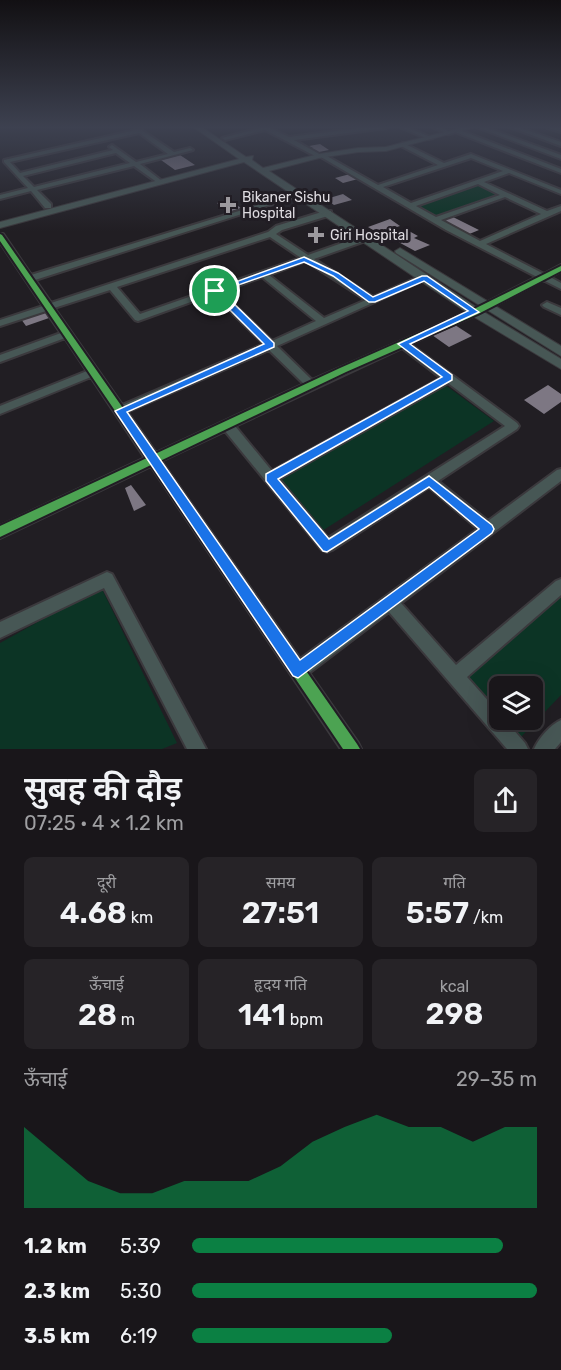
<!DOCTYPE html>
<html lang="hi">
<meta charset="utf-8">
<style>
:root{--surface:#19161a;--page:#262327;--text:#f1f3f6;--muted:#9f9fa2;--line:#373539;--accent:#0b8043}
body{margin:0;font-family:Rubik,"Noto Sans Devanagari",sans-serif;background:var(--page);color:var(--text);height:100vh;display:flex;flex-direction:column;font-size:22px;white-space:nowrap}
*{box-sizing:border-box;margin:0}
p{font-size:20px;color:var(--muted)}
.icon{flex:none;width:33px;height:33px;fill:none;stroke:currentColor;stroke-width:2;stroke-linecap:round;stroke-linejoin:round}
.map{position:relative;height:749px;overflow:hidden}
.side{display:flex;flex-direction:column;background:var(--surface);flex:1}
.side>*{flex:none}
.fabs{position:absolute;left:489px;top:676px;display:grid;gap:12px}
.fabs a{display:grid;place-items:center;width:54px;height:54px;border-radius:9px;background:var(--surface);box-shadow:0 6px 24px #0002,0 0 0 2px var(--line);font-size:30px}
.pin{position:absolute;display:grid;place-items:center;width:51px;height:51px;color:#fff;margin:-26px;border:3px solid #fff;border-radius:50%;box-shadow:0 2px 6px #0007}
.round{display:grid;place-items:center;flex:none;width:63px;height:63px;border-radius:9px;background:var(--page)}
.headline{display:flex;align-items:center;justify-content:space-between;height:102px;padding:0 24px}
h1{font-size:33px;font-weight:600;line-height:45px}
.metrics{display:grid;grid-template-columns:repeat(3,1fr);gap:9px;height:102px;padding:6px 24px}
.metrics div{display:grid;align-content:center;border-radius:9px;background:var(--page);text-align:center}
.metrics b{font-size:30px;font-weight:600}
.metrics small{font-size:16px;font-weight:400}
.metrics p{font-size:16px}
.chart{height:168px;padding:12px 24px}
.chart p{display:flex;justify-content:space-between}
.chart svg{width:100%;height:108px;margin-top:6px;fill:var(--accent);opacity:.7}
ul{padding:0 24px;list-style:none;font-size:20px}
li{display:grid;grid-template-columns:96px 72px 1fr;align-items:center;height:45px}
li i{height:15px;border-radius:8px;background:var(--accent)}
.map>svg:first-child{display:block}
.green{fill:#0c3425}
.building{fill:#7d7783}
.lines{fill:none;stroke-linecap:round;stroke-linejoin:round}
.minor-casing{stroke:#3b393d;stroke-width:4}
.tertiary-casing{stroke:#3b393d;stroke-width:2}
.minor{fill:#475755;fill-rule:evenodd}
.tertiary{fill:#475755;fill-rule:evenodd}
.cycleway-casing{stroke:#211d24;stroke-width:4}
.cycleway{fill:#4ca352;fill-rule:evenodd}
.route{fill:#1a73e8;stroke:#fff;stroke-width:1.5;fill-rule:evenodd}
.poi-dot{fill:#9c999e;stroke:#211d24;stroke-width:2}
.labels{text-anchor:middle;stroke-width:6;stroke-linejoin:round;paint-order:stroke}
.far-poi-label{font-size:14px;fill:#dedbe0;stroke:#211d24;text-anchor:start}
</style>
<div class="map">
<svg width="561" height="749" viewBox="0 0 561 749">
<rect width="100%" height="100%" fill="#211e23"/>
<path class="green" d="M477,185L497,195L436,217L416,206Z
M440,381L494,421L322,531L272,475Z
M101,587L177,743L162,749H0V643Z
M561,590V695L520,738L504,720H532V687H500L499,715L465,676Z"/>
<path class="building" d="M320,144L329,150L309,154L304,150L313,148L309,146Z
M180,155L195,165L175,170L161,160Z
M350,174L358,179L343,183L335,178Z
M343,194L352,200L334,205L326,199Z
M229,200L241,208L229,212L217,203Z
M451,216L479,230L467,235L439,221Z
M390,219L400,226L378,233L368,227Z
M409,231L418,236L414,238L430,245L415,251L391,238Z
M44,311L49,318L26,326L21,319Z
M455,325L472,336L449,347L432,335Z
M548,385L561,394V402L544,414L524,400Z
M131,485L146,505L134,511L125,488Z"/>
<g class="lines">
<g class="minor-casing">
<path id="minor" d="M258,126L268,127L289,137L375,126H389L386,128L294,140L321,155H325L378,185L438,165L401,146L400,145L403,143L444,163L471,154L561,190V194L509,173L484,182L547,211L561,206V211L486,244L544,274L561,265V271L550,277L561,283V289L543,280L478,314L410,344L517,423L519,426L517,429L438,481L488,521L557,470L561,469V481L401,603L456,665L556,581L561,579V595L467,677L500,714V720H505L525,743L528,749H507L389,612L309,673L358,743L361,749H341L151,466L0,538V526L145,458L91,377L0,414V406L87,371L65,338L0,362V355L61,333L46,311L0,326V320L43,306L0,242V234H3L31,275L297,193H301V195L35,280L51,303L268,232L276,226L325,211H331V215L282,230L276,234L308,255L362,236H368V240L314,259L373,297L421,276L424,275L428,278L277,346L312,380L472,310L537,277L446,230L321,157H317L265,130L225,140L222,138L260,128ZM471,158L503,171L411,203L383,187ZM478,184L500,195L436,217L416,206ZM505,197L541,214L480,241L441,220ZM270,237L301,258L140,314L117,287ZM306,261L366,300L324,318L269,275ZM262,277L316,321L272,341L221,292ZM110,290L135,320L138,321L213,294L264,344L122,405L54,308ZM402,348L441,378L272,471L235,426ZM269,350L304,384L156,453L127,412ZM448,383L505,426L328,538L279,479ZM225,431L322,550L327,552L332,550L429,487L478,529L300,659L161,461Z
M397,126H404L433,138L428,139Z
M430,126H437L453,133L448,134Z
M474,126H482L561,155V159Z
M507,126H515L561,142V146Z
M544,126L561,128V132L545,127Z
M140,129L174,152L190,148L193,150L140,164L162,181V183H158L134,166L37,190L51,204V208H45L31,191L0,199V195L28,188L4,162V160ZM139,133L168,154L136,162L112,145L109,147L113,150L20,173L10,162ZM116,153L130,163L34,187L23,176Z
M457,129L561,169V173L455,132V130Z
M547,302L561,308V315L544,307L542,305Z
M107,572L112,574L206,749H187L104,588L0,638V622Z
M561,720V742L555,749H534C539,738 550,725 561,720Z"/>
</g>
<g class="tertiary-casing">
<path id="tertiary" d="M192,126H200L246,157L253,156L252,160L263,168L319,154L358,148L386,147L468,126H479L386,151L358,152L319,158L269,171L479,309L561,359V369L471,315L244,162L0,228V222L239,159Z
M400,248L561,346V356L396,253L395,251Z"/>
</g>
<use href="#minor" class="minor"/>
<use href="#tertiary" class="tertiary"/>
<g class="cycleway-casing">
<path id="cycleway" d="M0,234L2,235L155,454L340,368L472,310L561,266V271L478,314L346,372L160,461L357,744L360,749H343L151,465L0,537V526L147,458L0,241Z"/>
</g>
<use href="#cycleway" class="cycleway"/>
</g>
<linearGradient id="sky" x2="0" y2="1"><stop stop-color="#121013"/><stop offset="0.55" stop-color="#3d4150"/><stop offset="1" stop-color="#3d4150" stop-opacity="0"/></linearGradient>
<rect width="561" height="231" fill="url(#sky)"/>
<path class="route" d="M304,257L338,273L373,297L422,276H427L479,312L410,344L452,375V380L278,479L329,539L429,476L492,525L494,529L492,533L298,678L293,676L115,411L264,344L211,291ZM304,262L333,276L369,302H375L424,281L468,311L398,344L442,377L266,474V481L323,551L327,552L429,487L479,529L300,660L127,412L274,347V343L221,291Z"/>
<g class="poi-dot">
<path d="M225 196h6v6h6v6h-6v6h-6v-6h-6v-6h6z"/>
<path d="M313 226h6v6h6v6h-6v6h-6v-6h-6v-6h6z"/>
</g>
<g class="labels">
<g class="far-poi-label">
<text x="242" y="202">Bikaner Sishu<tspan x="242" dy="16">Hospital</tspan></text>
<text x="330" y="240">Giri Hospital</text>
</g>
</g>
</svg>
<div class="fabs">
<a><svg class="icon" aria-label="layers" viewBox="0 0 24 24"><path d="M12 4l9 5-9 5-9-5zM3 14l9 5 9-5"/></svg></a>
</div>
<div class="pin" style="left:215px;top:291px;background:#1e9e55"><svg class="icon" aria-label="arrive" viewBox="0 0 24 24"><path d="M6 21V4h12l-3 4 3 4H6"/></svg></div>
</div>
<section class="side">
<div class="headline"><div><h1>सुबह की दौड़</h1><p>07:25 · 4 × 1.2 km</p></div><a class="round"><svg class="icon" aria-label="share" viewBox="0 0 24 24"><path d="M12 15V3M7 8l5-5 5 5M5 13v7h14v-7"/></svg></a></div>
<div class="metrics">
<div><p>दूरी</p><b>4.68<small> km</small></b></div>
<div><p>समय</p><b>27:51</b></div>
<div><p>गति</p><b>5:57<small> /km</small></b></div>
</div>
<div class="metrics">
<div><p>ऊँचाई</p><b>28<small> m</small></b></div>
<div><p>हृदय गति</p><b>141<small> bpm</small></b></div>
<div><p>kcal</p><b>298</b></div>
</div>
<div class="chart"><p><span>ऊँचाई</span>29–35 m</p>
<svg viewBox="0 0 160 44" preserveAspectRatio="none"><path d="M0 44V11L10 22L20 33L30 38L40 38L50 33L60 33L70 33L80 27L90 17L100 11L110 6L120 11L130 11L140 17L150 11L160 11V44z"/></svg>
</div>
<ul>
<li><b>1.2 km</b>5:39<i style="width:90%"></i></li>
<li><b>2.3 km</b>5:30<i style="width:100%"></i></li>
<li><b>3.5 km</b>6:19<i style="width:58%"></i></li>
</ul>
</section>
